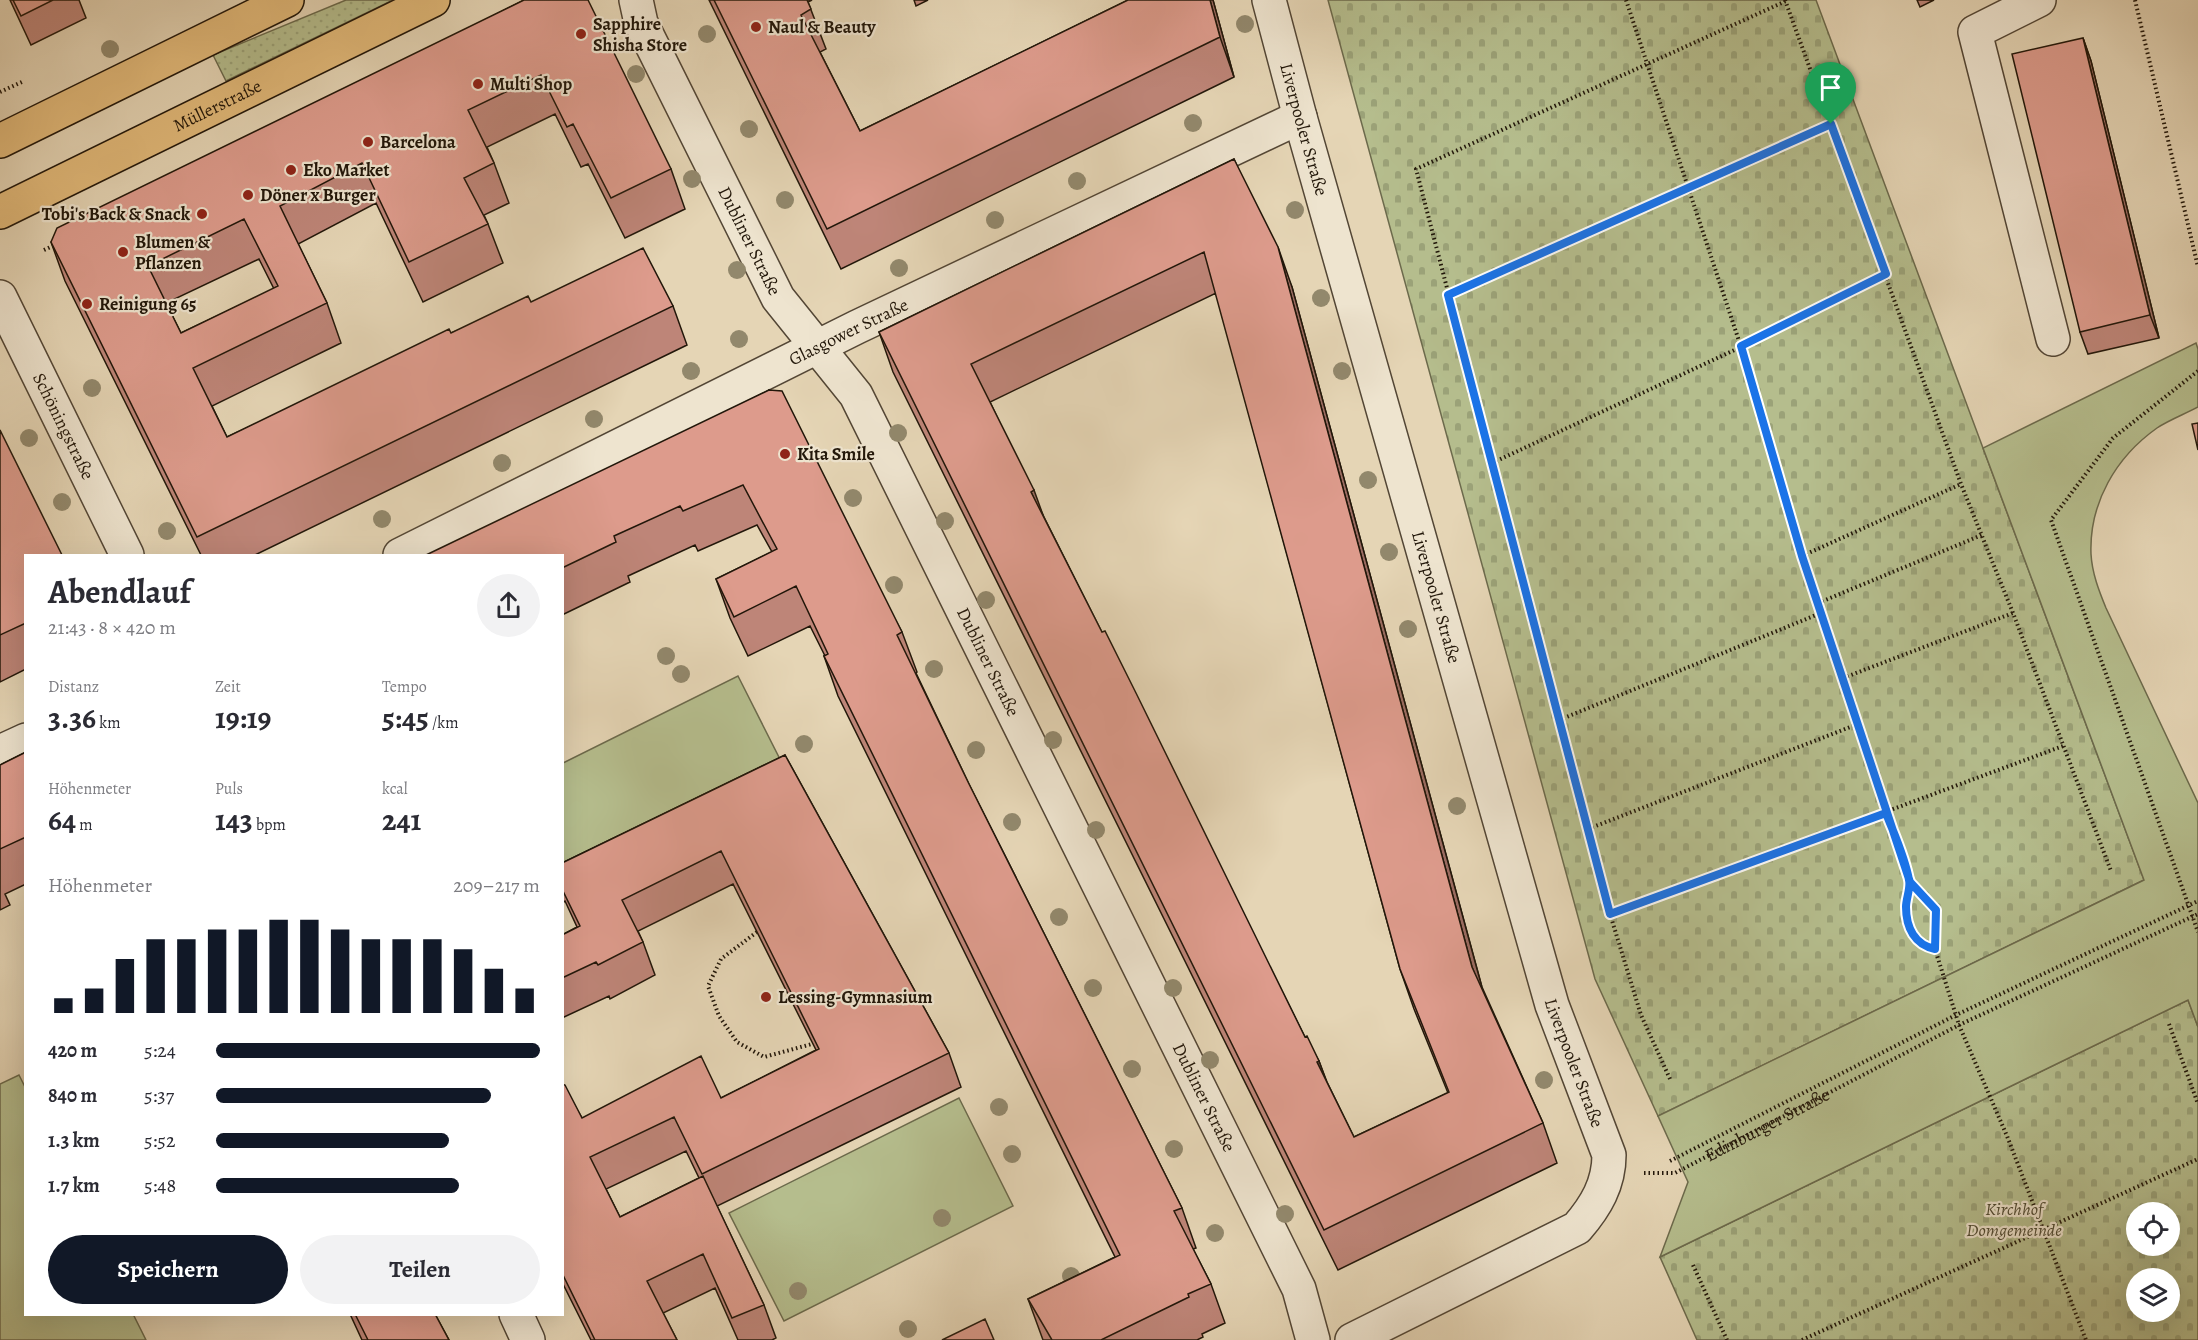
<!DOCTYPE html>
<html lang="de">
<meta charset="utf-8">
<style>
:root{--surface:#fff;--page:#f2f2f3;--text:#2b2b33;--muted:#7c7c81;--accent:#111827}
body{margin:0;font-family:Alegreya,serif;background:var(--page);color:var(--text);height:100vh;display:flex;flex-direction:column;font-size:22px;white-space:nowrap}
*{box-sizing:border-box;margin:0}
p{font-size:20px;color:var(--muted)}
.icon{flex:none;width:33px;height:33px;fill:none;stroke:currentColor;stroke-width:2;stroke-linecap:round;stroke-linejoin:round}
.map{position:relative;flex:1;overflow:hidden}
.side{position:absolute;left:24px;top:554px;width:540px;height:762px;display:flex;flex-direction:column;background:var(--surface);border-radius:0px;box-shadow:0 6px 24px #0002}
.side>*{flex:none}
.fabs{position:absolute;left:2126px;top:1202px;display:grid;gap:12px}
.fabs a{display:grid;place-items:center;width:54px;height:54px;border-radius:50%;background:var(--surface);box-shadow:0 6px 24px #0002;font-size:30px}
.pin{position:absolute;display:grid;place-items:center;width:51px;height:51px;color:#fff;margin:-62px -26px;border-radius:50% 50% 50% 0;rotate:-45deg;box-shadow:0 0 6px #0007}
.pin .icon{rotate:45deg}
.round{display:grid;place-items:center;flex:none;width:63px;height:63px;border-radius:32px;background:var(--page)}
.summary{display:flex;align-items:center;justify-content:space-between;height:102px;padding:0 24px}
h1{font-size:33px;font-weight:700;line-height:45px}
.stats{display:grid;grid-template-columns:repeat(3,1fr);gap:9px;height:102px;padding:6px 24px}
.stats div{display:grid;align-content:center}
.stats b{font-size:30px;font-weight:700}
.stats small{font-size:16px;font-weight:400}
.stats p{font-size:16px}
.chart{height:168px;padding:12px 24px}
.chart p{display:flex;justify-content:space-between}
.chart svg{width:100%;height:108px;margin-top:6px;stroke:var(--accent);stroke-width:6}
.cta{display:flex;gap:12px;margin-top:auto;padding:12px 24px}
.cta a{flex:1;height:69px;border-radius:36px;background:var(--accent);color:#fff;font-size:24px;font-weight:700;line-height:69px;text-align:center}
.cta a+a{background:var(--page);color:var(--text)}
ul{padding:0 24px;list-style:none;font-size:20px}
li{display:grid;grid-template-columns:96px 72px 1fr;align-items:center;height:45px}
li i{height:15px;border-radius:8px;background:var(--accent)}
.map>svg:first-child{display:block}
.grass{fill:url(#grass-dots);stroke:#6c6a4c;stroke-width:1.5}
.cemetery{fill:url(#cemetery-stones);stroke:#6c6a4c;stroke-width:1.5;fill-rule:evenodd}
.green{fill:#b5bd8d;stroke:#6c6a4c;stroke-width:1.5}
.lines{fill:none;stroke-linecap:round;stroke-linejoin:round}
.minor-casing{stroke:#534635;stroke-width:36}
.major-casing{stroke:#22170a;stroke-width:36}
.path{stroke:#22170a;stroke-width:4;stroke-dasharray:1.5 3;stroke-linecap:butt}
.minor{stroke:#eee4cf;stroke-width:33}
.major{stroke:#e2ba7a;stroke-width:33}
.tree{fill:#92886c}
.wall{fill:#be8578;stroke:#22170a;stroke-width:1.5;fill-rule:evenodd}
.shaded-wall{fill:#9b6c62;stroke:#22170a;stroke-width:1.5}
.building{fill:#dd9b8c;stroke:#22170a;stroke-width:1.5;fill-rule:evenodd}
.route-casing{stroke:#fff;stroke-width:12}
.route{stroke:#1a73e8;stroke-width:8}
.poi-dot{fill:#8f2418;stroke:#eee4cf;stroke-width:2}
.labels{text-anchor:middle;stroke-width:4.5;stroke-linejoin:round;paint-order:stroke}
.poi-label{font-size:18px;font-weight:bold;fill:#22170a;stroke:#eee4cf;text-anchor:start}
.street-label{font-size:18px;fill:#22170a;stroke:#eee4cf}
.park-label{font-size:18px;font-style:italic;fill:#4e4931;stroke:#eee4cf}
</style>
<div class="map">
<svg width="2198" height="1340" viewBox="0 0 2198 1340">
<defs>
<pattern id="grass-dots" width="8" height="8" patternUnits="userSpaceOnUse" patternTransform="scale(1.5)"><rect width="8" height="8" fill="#b5bd8d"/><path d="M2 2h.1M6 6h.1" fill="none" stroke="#9ba278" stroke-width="1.8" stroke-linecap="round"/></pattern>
<pattern id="cemetery-stones" width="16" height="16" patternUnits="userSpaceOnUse" patternTransform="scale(1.5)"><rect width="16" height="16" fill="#b5bd8d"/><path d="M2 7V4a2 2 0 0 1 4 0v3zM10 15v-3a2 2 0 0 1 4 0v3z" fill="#9ba278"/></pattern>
</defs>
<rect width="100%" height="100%" fill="#e5d5b5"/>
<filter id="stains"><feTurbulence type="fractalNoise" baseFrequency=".00333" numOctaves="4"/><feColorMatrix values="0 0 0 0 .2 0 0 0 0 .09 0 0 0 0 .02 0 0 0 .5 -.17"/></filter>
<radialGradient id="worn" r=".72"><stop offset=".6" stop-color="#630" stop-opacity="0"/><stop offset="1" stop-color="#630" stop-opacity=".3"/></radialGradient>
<path class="grass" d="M346,0H393L226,81L213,55Z"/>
<path class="cemetery" d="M1328,0H1816L2144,880L1658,1116L1595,979Z
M2188,1000L2198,1027V1340H1697L1660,1257ZM2136,1212H2169V1245H2136ZM2136,1278H2169V1311H2136Z"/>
<path class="green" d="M2196,343L2198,349V407C2185,414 2169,420 2157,428C2116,457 2089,503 2091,554C2092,573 2099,591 2106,608L2198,803V1027L2188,1000L1660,1257L1688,1182L1658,1116L2144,880L1983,448Z
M738,676L791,781L575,887L563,862V763Z
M19,1075L26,1089V1314H133L146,1340H0V1084Z
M959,1098L1013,1206L784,1321L729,1213Z"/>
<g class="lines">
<g class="minor-casing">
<g id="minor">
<path id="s2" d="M636,0L641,23L778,298L856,395L1299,1289L1313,1340"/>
<path id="s3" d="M1269,0L1300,117L1552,1005L1609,1155C1609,1184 1596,1206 1577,1228L1352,1340"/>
<path d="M2039,0L1975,32L2053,339"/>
<path id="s4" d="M0,297L127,555"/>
<path id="s5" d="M400,555L857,327L1300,117"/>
<path d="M0,752L26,740"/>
<path d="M516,1314L528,1340"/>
</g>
</g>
<g class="major-casing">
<g id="major">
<path d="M0,141L287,0"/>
<path id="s6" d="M0,212L433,0"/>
</g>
</g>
<g class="path">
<path d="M1626,0L1741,347L1802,556L1910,882"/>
<path d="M1785,0L1961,484L2013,613L2111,871"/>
<path d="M2135,0L2198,267"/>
<path d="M0,92L24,81"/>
<path d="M44,250L55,245"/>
<path d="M1448,295L1831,124"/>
<path d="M2198,371L2113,438L2051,520L2198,932"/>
<path d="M1492,463L1741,347L1886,274"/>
<path d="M1802,556L1961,484"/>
<path d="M1818,603L1982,535"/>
<path d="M1843,678L2013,613"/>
<path d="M1559,720L1821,613"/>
<path d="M1588,829L1858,724"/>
<path d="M1610,914L2063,746"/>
<path d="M757,932L721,959L708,986L719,1016L737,1042L764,1057L812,1044"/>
<path d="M1935,949C1901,943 1905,908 1910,882L1936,910L1935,949L1959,1025L2007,1136L2086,1340"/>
<path d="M2169,1024L2198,1104"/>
<path d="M1670,1079L1641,1015L1610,914L1416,169L1786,1"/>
<path d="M1670,1161L1956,1015L2198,901"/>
<path id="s1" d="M1644,1173H1675L1959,1025L2198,914"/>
<path d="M1693,1265L1727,1340"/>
<path d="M1802,1340L2198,1159"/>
</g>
<use href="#minor" class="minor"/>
<use href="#major" class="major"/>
</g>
<g class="tree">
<circle cx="1245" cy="24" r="9"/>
<circle cx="707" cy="34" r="9"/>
<circle cx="110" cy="49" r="9"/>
<circle cx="636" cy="74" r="9"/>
<circle cx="1193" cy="123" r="9"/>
<circle cx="749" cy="129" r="9"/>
<circle cx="692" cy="179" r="9"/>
<circle cx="1077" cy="181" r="9"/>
<circle cx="785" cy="200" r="9"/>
<circle cx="1295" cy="210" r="9"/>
<circle cx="995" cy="220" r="9"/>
<circle cx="899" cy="268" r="9"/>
<circle cx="737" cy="270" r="9"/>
<circle cx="1321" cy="298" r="9"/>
<circle cx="739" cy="339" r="9"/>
<circle cx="691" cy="371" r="9"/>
<circle cx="1342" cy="371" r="9"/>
<circle cx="92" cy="388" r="9"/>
<circle cx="594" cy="419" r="9"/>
<circle cx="898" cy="433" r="9"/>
<circle cx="29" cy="438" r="9"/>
<circle cx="502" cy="463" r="9"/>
<circle cx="1368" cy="480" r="9"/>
<circle cx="853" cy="498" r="9"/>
<circle cx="62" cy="502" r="9"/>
<circle cx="382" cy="519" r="9"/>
<circle cx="945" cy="521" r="9"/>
<circle cx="167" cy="531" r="9"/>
<circle cx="1389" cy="552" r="9"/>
<circle cx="894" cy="585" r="9"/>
<circle cx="986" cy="600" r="9"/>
<circle cx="1408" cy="629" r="9"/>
<circle cx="666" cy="656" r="9"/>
<circle cx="934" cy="669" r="9"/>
<circle cx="681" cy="674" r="9"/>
<circle cx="1053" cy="740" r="9"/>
<circle cx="804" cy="744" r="9"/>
<circle cx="976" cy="750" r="9"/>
<circle cx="1457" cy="806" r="9"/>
<circle cx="1012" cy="822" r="9"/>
<circle cx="1096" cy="830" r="9"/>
<circle cx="1059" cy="917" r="9"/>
<circle cx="1093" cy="988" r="9"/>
<circle cx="1173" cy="988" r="9"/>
<circle cx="1210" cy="1060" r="9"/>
<circle cx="1132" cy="1069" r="9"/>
<circle cx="1544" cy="1080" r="9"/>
<circle cx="999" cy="1107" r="9"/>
<circle cx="1174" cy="1149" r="9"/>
<circle cx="1012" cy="1154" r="9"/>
<circle cx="1285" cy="1214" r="9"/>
<circle cx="942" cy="1218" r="9"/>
<circle cx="1215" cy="1233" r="9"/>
<circle cx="1071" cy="1276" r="9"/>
<circle cx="798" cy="1291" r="9"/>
<circle cx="908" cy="1329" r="9"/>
</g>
<path class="wall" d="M10,0H79L86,18L31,45Z
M524,0L671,169L685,209L625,238L588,164L581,167L555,114L487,147L494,163L509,203L484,215L488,224L503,263L423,302L376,203L298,244L327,303L341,343L212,406L227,437L451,333L531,302L673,306L687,345L255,555H201L65,281L51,242ZM259,259L274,289L181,333L166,303Z
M709,0H812L808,2L826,49L820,52L860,131L1128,0H1213L1234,77L841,269Z
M914,0H928L916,6Z
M1917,0H1934L1920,7Z
M2083,38L2091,61L2159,338L2088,354L2080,332Z
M1234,159L1292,287L1482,987L1543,1123L1557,1163L1338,1270L893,372L879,332ZM1216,293L1400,969L1414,1009L1448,1093L1354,1137L1327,1082L1319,1061L1305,1037L1044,517L990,402Z
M769,390L902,632L917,672L916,673L969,784L1182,1208L1196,1248L1193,1249L1211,1284L1225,1323L1202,1334L1203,1337L1197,1340H1043L1028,1299L1115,1257L838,696L824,656H825L810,626L748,656L730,618L716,579L772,552L757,525L698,551L695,545L628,576L630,582L562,615V555Z
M0,430L26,555V669L0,682Z
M26,752V884L5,894L10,905L0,910V765Z
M785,755L949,1053L961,1087L717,1206L764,1305L776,1338L772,1340H738L715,1288L663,1313L677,1340H591L562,1282V1084L582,1118L721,1098L816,1050L733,884L638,931L643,942L655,975L610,999L609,996L562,1018V935L577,927L565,901L562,903V863ZM686,1151L699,1178L620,1217L606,1189Z
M350,1314H435L449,1340H362Z"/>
<path class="shaded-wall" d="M1210,0H1213L1234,77L1220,37Z
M2083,38L2091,61L2159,338L2150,315Z
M1278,247L1292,287L1487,1006L1472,967Z
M1034,490L1048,529L1031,492Z
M1319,1061L1333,1100L1317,1062Z"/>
<path class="building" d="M13,0H53L21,16Z
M524,0H588L671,169L611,198L573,124L567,127L541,75L468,110L494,163L464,178L488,224L409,262L362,163L280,206L327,303L193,368L227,437L449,329L451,333L528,296L531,302L643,248L673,306L197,537L51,242L57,228ZM244,219L278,286L181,333L148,266Z
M714,0H807L811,9L801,15L860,131L1128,0H1210L1220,37L827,229Z
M2083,38L2150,315L2080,332L2012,54Z
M1234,159L1278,247L1472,967L1543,1123L1324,1230L879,332ZM1204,252L1400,969L1449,1092L1354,1137L1317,1062L1319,1061L1307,1036L1305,1037L1136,693L1105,631L1102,632L1031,492L1034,490L971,364Z
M769,390L782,391L902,632L897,635L969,784L1182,1208L1174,1211L1211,1284L1188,1294L1189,1297L1101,1340H1052L1028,1299L1120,1255L824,656L828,654L796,586L734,617L716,579L777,549L743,485L683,511L680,506L614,536L616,542L562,568V555H426Z
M2198,423V450L2192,424Z
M0,430L62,555H26V623L0,635Z
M26,752V837L0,849V765Z
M785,755L949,1053L702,1174L674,1117L590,1157L620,1217L703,1176L764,1305L732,1318L703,1254L647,1281L677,1340H595L562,1273V1084L565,1085L582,1118L701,1056L721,1098L819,1049L721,851L622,900L643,942L598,965L596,962L562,978V935L580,926L562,889V863Z
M355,1314H435L449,1340H368Z
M985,1319L994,1340H942Z"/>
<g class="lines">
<g class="route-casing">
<path id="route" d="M1831,124L1886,274L1741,346L1802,556L1910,882L1936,910L1935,949C1915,945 1906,928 1906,907C1906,898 1911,888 1909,880C1905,857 1894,834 1886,813L1610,914L1448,295L1831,124"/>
</g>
<use href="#route" class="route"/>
</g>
<g class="poi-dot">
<circle cx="756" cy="27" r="6"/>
<circle cx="581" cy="34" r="6"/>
<circle cx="478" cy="84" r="6"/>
<circle cx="368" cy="142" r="6"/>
<circle cx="291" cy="170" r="6"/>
<circle cx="248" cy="195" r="6"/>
<circle cx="202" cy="214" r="6"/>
<circle cx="123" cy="252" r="6"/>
<circle cx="87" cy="304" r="6"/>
<circle cx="785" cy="454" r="6"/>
<circle cx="766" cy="997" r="6"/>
</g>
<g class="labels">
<g class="poi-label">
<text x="593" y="30">Sapphire<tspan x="593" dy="21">Shisha Store</tspan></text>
<text x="768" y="33">Naul &amp; Beauty</text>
<text x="490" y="90">Multi Shop</text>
<text x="380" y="148">Barcelona</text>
<text x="303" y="176">Eko Market</text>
<text x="260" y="201">Döner x Burger</text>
<text x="190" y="220" text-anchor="end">Tobi's Back &amp; Snack</text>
<text x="135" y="248">Blumen &amp;<tspan x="135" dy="21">Pflanzen</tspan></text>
<text x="99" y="310">Reinigung 65</text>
<text x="797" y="460">Kita Smile</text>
<text x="778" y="1003">Lessing-Gymnasium</text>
</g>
<g class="street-label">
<text dy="6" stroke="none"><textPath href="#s6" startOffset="242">Müllerstraße</textPath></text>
<text dy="6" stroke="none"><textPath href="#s3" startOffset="134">Liverpooler Straße</textPath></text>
<text dy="6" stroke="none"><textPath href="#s2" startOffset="267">Dubliner Straße</textPath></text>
<text dy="6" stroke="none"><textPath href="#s5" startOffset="501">Glasgower Straße</textPath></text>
<text dy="6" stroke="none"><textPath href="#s4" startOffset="144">Schöningstraße</textPath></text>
<text dy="6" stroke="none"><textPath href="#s3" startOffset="620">Liverpooler Straße</textPath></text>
<text dy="6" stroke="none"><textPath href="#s2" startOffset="753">Dubliner Straße</textPath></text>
<text dy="6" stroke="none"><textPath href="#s3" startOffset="1106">Liverpooler Straße</textPath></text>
<text dy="6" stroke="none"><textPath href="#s2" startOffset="1239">Dubliner Straße</textPath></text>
<text dy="6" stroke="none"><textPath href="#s1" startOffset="135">Edinburger Straße</textPath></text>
</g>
<g class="park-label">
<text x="2014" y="1215">Kirchhof<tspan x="2014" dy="21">Domgemeinde</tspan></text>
</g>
</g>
<rect width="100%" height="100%" filter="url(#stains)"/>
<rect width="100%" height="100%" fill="url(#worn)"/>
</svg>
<div class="fabs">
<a><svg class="icon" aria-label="locate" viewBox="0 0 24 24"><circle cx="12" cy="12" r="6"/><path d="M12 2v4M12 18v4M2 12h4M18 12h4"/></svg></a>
<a><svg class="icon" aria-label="layers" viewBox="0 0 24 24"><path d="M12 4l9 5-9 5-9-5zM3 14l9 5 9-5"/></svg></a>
</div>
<div class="pin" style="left:1831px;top:124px;background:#1e9e55"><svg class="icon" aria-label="arrive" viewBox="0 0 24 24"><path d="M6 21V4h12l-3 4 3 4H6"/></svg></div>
<section class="side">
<div class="summary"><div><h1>Abendlauf</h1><p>21:43 · 8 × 420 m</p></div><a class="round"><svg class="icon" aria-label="share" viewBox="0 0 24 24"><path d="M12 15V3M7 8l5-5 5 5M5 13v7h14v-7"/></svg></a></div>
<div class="stats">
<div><p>Distanz</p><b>3.36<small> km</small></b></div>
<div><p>Zeit</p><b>19:19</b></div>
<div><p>Tempo</p><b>5:45<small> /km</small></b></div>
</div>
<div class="stats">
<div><p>Höhenmeter</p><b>64<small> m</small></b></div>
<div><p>Puls</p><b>143<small> bpm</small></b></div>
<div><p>kcal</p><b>241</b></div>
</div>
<div class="chart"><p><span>Höhenmeter</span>209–217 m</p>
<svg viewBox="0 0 160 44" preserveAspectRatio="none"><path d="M5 44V38M15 44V34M25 44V22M35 44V14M45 44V14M55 44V10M65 44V10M75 44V6M85 44V6M95 44V10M105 44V14M115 44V14M125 44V14M135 44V18M145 44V26M155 44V34"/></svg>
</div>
<ul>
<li><b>420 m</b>5:24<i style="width:100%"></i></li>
<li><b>840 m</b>5:37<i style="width:85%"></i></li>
<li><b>1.3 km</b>5:52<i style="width:72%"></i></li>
<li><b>1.7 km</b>5:48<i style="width:75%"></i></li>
</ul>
<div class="cta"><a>Speichern</a><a>Teilen</a></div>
</section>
</div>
